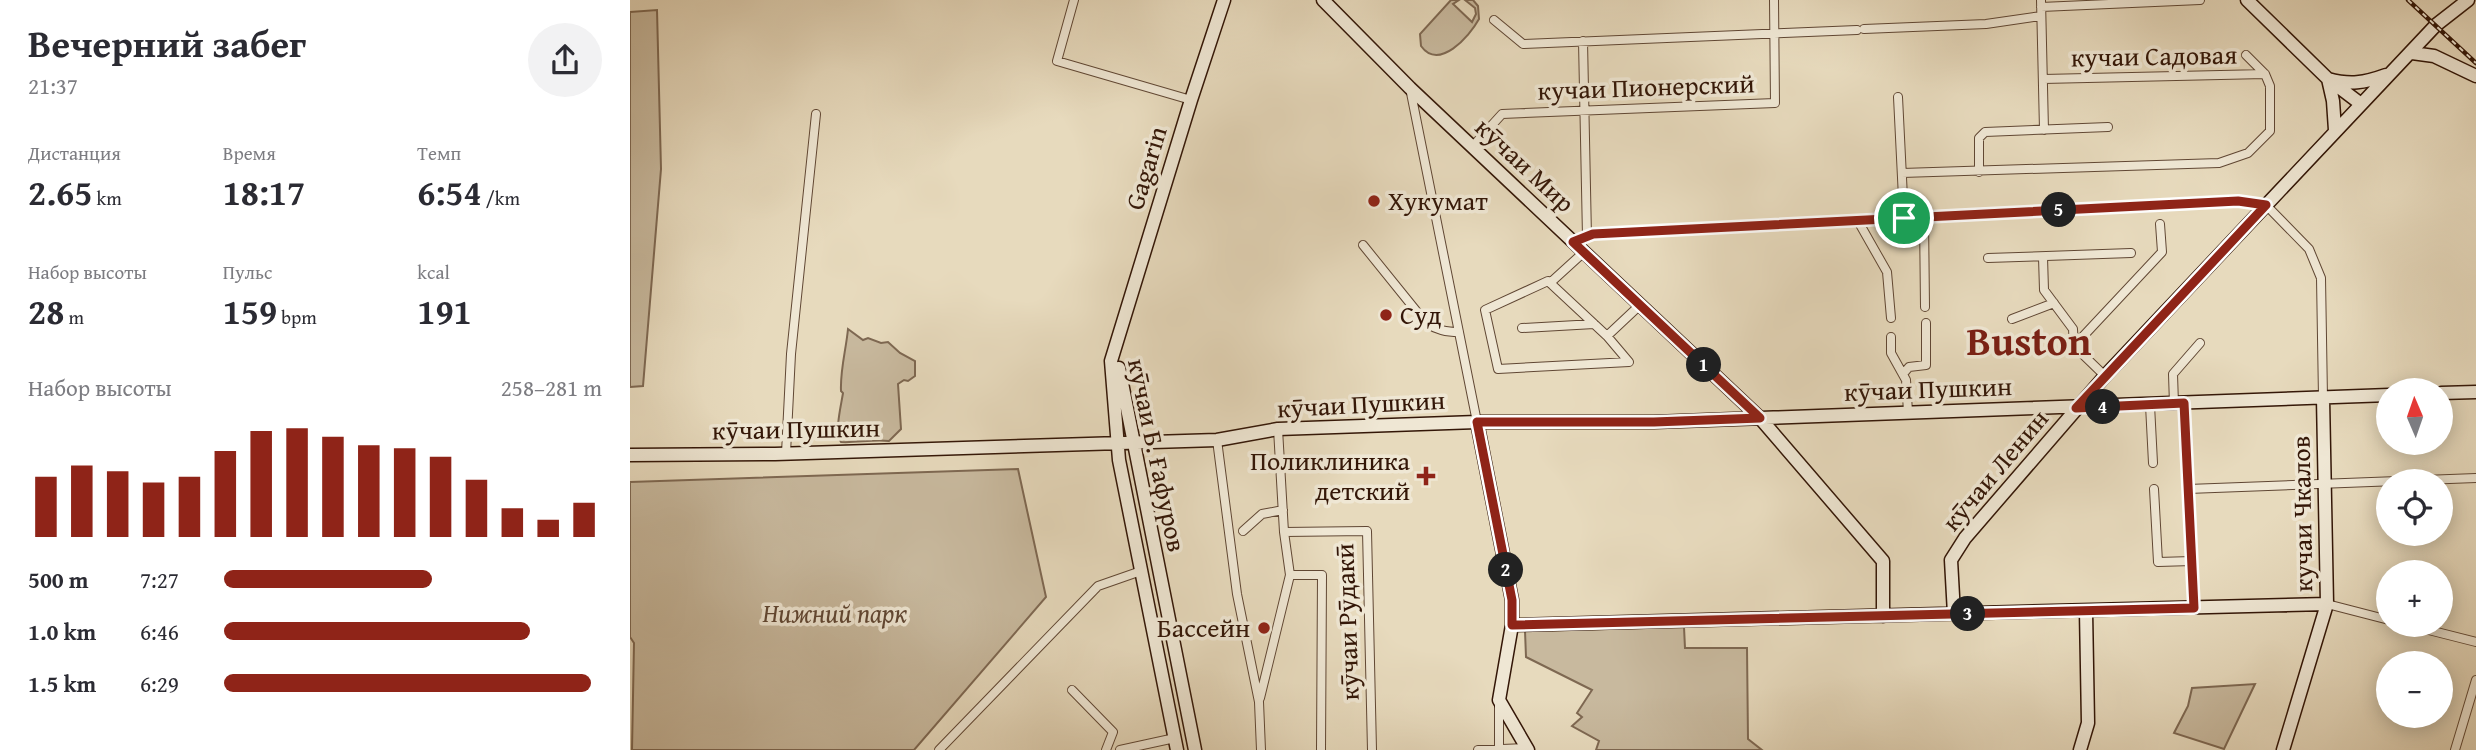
<!DOCTYPE html>
<html lang="ru">
<meta charset="utf-8">
<style>
:root{--surface:#fff;--page:#f2f2f3;--text:#2b2b33;--muted:#7c7c81;--accent:#8f2418}
body{margin:0;font-family:"Gentium Book Plus",serif;background:var(--page);color:var(--text);height:100vh;display:flex;flex-direction:column;font-size:26px;white-space:nowrap}
*{box-sizing:border-box;margin:0}
p{font-size:23px;color:var(--muted)}
.icon{flex:none;width:38px;height:38px;fill:none;stroke:currentColor;stroke-width:2;stroke-linecap:round;stroke-linejoin:round}
.map{position:relative;flex:1;overflow:hidden}
.details{display:flex;flex-direction:column;background:var(--surface);width:630px}
.details>*{flex:none}
.needle{width:46px;rotate:358deg}
.controls{position:absolute;left:1746px;top:378px;display:grid;gap:14px}
.controls a{display:grid;place-items:center;width:77px;height:77px;border-radius:50%;background:var(--surface);box-shadow:0 4px 18px #0003;font-size:35px}
.pin{position:absolute;display:grid;place-items:center;width:60px;height:60px;color:#fff;margin:-30px;border:4px solid #fff;border-radius:50%;box-shadow:0 2px 7px #0007}
.km{position:absolute;width:35px;height:35px;margin:-18px;border-radius:50%;background:#222;color:#fff;font-size:19px;line-height:35px;text-align:center}
.round{display:grid;place-items:center;flex:none;width:74px;height:74px;border-radius:37px;background:var(--page)}
.summary{display:flex;align-items:center;justify-content:space-between;height:119px;padding:0 28px}
h1{font-size:38px;font-weight:600;line-height:52px}
.stats{display:grid;grid-template-columns:repeat(3,1fr);gap:10px;height:119px;padding:7px 28px}
.stats div{display:grid;align-content:center}
.stats b{font-size:35px;font-weight:600}
.stats small{font-size:19px;font-weight:400}
.stats p{font-size:19px}
.chart{height:196px;padding:14px 28px}
.chart p{display:flex;justify-content:space-between}
.chart svg{width:100%;height:126px;margin-top:7px;stroke:var(--accent);stroke-width:6}
ul{padding:0 28px;list-style:none;font-size:23px}
li{display:grid;grid-template-columns:112px 84px 1fr;align-items:center;height:52px}
li i{height:18px;border-radius:9px;background:var(--accent)}
main{display:flex;flex:1;min-height:0}
.map>svg:first-child{display:block}
.green{fill:#c8b99e;stroke:#7e6852;stroke-width:2}
.lines{fill:none;stroke-linecap:round;stroke-linejoin:round}
.street-casing{stroke:#604734;stroke-width:10}
.secondary-casing{stroke:#331607;stroke-width:15}
.street{stroke:#efe7d4;stroke-width:8}
.secondary{stroke:#efe7d4;stroke-width:12}
.rail-casing{stroke:#331607;stroke-width:4.5}
.rail{stroke:#efe7d4;stroke-width:2;stroke-dasharray:5;stroke-linecap:butt}
.route-casing{stroke:#fff;stroke-width:14}
.route{stroke:#8f2418;stroke-width:9}
.poi-dot{fill:#8f2418;stroke:#efe7d4;stroke-width:2.5}
.labels{text-anchor:middle;stroke-width:7;stroke-linejoin:round;paint-order:stroke}
.street-label{font-size:26px;fill:#331607;stroke:#efe7d4}
.poi-label{font-size:26px;fill:#331607;stroke:#efe7d4;text-anchor:start}
.park-label{font-size:26px;font-style:italic;fill:#604734;stroke:#efe7d4}
.town-label{font-size:40px;font-weight:bold;fill:#7a1f14;stroke:#efe7d4}
</style>
<main>
<section class="details">
<div class="summary"><div><h1>Вечерний забег</h1><p>21:37</p></div><a class="round"><svg class="icon" aria-label="share" viewBox="0 0 24 24"><path d="M12 15V3M7 8l5-5 5 5M5 13v7h14v-7"/></svg></a></div>
<div class="stats">
<div><p>Дистанция</p><b>2.65<small> km</small></b></div>
<div><p>Время</p><b>18:17</b></div>
<div><p>Темп</p><b>6:54<small> /km</small></b></div>
</div>
<div class="stats">
<div><p>Набор высоты</p><b>28<small> m</small></b></div>
<div><p>Пульс</p><b>159<small> bpm</small></b></div>
<div><p>kcal</p><b>191</b></div>
</div>
<div class="chart"><p><span>Набор высоты</span>258–281 m</p>
<svg viewBox="0 0 160 44" preserveAspectRatio="none"><path d="M5 44V23M15 44V19M25 44V21M35 44V25M45 44V23M55 44V14M65 44V7M75 44V6M85 44V9M95 44V12M105 44V13M115 44V16M125 44V24M135 44V34M145 44V38M155 44V32"/></svg>
</div>
<ul>
<li><b>500 m</b>7:27<i style="width:55%"></i></li>
<li><b>1.0 km</b>6:46<i style="width:81%"></i></li>
<li><b>1.5 km</b>6:29<i style="width:97%"></i></li>
</ul>
</section>
<div class="map">
<svg width="1846" height="750" viewBox="0 0 1846 750">
<rect width="100%" height="100%" fill="#e7dabd"/>
<filter id="stains"><feTurbulence type="fractalNoise" baseFrequency=".00286" numOctaves="4"/><feColorMatrix values="0 0 0 0 .2 0 0 0 0 .09 0 0 0 0 .02 0 0 0 .5 -.17"/></filter>
<radialGradient id="worn" r=".72"><stop offset=".6" stop-color="#630" stop-opacity="0"/><stop offset="1" stop-color="#630" stop-opacity=".3"/></radialGradient>
<path class="green" d="M821,0H829L823,4L842,22L846,14L845,8L835,0H843L848,6L849,19C839,37 809,71 791,46L790,34Z
M27,10L31,169L13,386L0,387V12Z
M218,329L233,340L238,338L251,343L258,342L270,353L285,361V376L278,381L274,380L268,384L271,429L259,441C243,439 227,443 211,442C204,433 211,406 213,393L211,391C210,370 216,350 218,329Z
M388,469L416,597L284,750H2L4,643L0,637V482Z
M1054,627L1055,648H1117L1118,739L1132,750H966L969,741L942,726L952,717L947,713L962,690L896,657L895,631Z
M1625,684L1594,749L1544,733L1558,706L1562,688Z"/>
<g class="lines">
<g class="street-casing">
<path id="street" d="M444,0L427,61L561,100
M1411,0L1414,130
M1411,7L1570,0
M864,20L893,44L1227,30
M1234,29L1356,24L1411,16
M953,41L957,237
M1413,79L1635,74
M780,88L847,422
M1268,97L1274,218
M842,147L872,114L1145,103L1144,0
M1349,172V138L1355,132L1478,127
M1272,173L1589,163L1618,153L1640,131V86L1635,74L1616,55
M1294,217L1295,307
M1228,221L1257,272L1261,318
M943,242L963,234L1608,201L1636,205L1679,249L1691,278L1693,398
M733,245L796,323C807,330 816,332 829,332
M1413,257L1414,290L1443,329L1444,346L1475,376
M1358,258L1501,253
M920,283L954,252
M1382,319L1424,303
M892,328L964,324
M977,336L918,281L855,310L868,369L999,362L977,336L1010,305
M1261,337V353L1276,380L1278,412
M1444,346L1532,252L1530,224
M1273,374L1279,367L1296,365V323
M1554,403L1564,608
M1544,404L1543,374L1570,343
M1520,405L1523,463
M587,440L607,594L629,702L631,750
M156,453L161,354L186,114
M1524,489L1528,562L1562,561
M1558,489L1846,478
M613,531L632,514L653,510
M654,532L737,531L742,750
M660,575H692L691,750
M1697,604L1759,620
M1779,625L1846,642
M442,690L483,732L476,750
M630,698L660,575L654,532L648,429
M869,703V749
M309,750L468,586L511,571
M490,750L545,738
M848,750L896,748
M1825,750L1846,680"/>
</g>
<g class="secondary-casing">
<path id="secondary" d="M693,0L780,88L1130,418L1253,561V616
M1617,0L1698,79L1731,104
M1782,53L1804,56L1846,76
M1705,130L1703,101L1698,79C1720,85 1734,83 1756,75
M489,368L565,750
M1811,393L1846,392
M847,422L882,600V625L869,700L898,750
M0,455L145,454L587,440L648,429L847,422H1024L1759,395
M1324,614L1321,560L1335,538L1475,376L1806,25L1838,0
M882,625L1697,604
M547,750L489,460L481,361L561,100L594,0
M1450,750L1458,723L1456,611
M1653,750L1697,604L1693,398"/>
</g>
<use href="#street" class="street"/>
<use href="#secondary" class="secondary"/>
<g class="rail-casing">
<path id="rail" d="M1778,0L1846,63"/>
</g>
<use href="#rail" class="rail"/>
</g>
<g class="lines">
<g class="route-casing">
<path id="route" d="M1608,201L1636,205L1446,408L1554,403L1564,608L882,625V600L847,422H1024L1130,418L943,242L963,234Z"/>
</g>
<use href="#route" class="route"/>
</g>
<g class="poi-dot">
<circle cx="744" cy="201" r="7"/>
<circle cx="756" cy="315" r="7"/>
<path d="M792.5 465.5h7v7h7v7h-7v7h-7v-7h-7v-7h7z"/>
<circle cx="634" cy="628" r="7"/>
</g>
<g class="labels">
<g class="street-label">
<text transform="translate(1524 56) rotate(-1)" y="9">кучаи Садовая</text>
<text transform="translate(1016 87) rotate(-2)" y="9">кучаи Пионерский</text>
<text transform="translate(895 165) rotate(43)" y="9">кӯчаи Мир</text>
<text transform="translate(516 168) rotate(-73)" y="9">Gagarin</text>
<text transform="translate(1298 389) rotate(-2)" y="9">кӯчаи Пушкин</text>
<text transform="translate(731 404) rotate(-3)" y="9">кӯчаи Пушкин</text>
<text transform="translate(166 429) rotate(-1)" y="9">кӯчаи Пушкин</text>
<text transform="translate(527 455) rotate(78)" y="9">кӯчаи Б. Ғафуров</text>
<text transform="translate(1365 470) rotate(-50)" y="9">кӯчаи Ленин</text>
<text transform="translate(1672 514) rotate(-91)" y="9">кучаи Чкалов</text>
<text transform="translate(717 622) rotate(-92)" y="9">кӯчаи Рӯдакӣ</text>
</g>
<g class="poi-label">
<text x="758" y="210">Хукумат</text>
<text x="770" y="324">Суд</text>
<text x="780" y="470" text-anchor="end">Поликлиника<tspan x="780" dy="30">детский</tspan></text>
<text x="620" y="637" text-anchor="end">Бассейн</text>
</g>
<g class="park-label">
<text x="205" y="622">Нижний парк</text>
</g>
<g class="town-label">
<text x="1399" y="355">Buston</text>
</g>
</g>
<rect width="100%" height="100%" filter="url(#stains)"/>
<rect width="100%" height="100%" fill="url(#worn)"/>
</svg>
<div class="controls">
<a><svg class="needle" viewBox="-14 -14 28 28"><path d="M0-13l5 13h-10z" fill="#e53935"/><path d="M0 13l5-13h-10z" fill="#7c7c81"/></svg></a>
<a><svg class="icon" aria-label="locate" viewBox="0 0 24 24"><circle cx="12" cy="12" r="6"/><path d="M12 2v4M12 18v4M2 12h4M18 12h4"/></svg></a>
<a>+</a>
<a>−</a>
</div>
<div class="pin" style="left:1274px;top:218px;background:#1e9e55"><svg class="icon" aria-label="arrive" viewBox="0 0 24 24"><path d="M6 21V4h12l-3 4 3 4H6"/></svg></div>
<b class="km" style="left:1074px;top:365px">1</b>
<b class="km" style="left:876px;top:570px">2</b>
<b class="km" style="left:1338px;top:614px">3</b>
<b class="km" style="left:1473px;top:407px">4</b>
<b class="km" style="left:1429px;top:210px">5</b>
</div>
</main>
